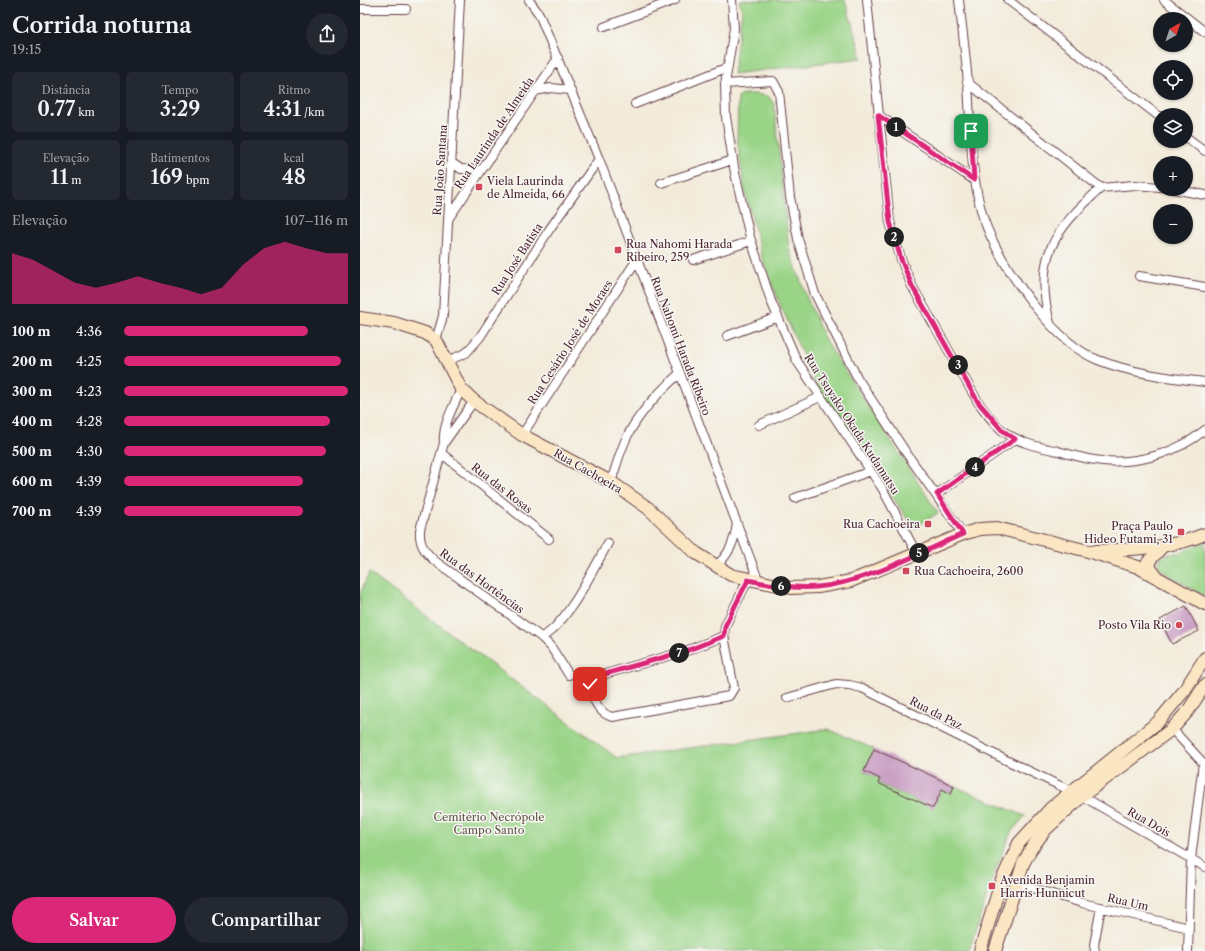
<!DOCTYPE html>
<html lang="pt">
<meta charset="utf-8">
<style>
:root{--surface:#171b24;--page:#242831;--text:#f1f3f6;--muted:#9ea1a6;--accent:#db2777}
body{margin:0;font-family:"Libre Caslon Text",serif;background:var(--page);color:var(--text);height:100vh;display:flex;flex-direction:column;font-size:15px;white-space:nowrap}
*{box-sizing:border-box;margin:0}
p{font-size:13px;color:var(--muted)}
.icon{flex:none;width:22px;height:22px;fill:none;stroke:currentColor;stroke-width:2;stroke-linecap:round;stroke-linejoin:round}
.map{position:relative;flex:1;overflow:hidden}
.panel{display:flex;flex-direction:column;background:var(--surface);width:360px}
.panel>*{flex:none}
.needle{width:26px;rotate:39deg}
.tools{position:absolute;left:793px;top:12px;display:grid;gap:8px}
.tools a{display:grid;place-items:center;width:40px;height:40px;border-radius:50%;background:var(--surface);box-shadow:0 1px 3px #0004;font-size:20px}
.pin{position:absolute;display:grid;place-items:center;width:34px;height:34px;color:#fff;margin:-17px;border-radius:8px;box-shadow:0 2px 6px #0006}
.km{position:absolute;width:20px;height:20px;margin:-10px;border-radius:50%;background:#222;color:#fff;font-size:11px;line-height:20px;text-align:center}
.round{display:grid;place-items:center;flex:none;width:42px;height:42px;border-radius:21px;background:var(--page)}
.head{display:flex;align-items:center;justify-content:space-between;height:68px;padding:0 12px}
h1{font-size:22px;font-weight:600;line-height:30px}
.figures{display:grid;grid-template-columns:repeat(3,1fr);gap:6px;height:68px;padding:4px 12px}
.figures div{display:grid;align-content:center;border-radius:6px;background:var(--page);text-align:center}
.figures b{font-size:20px;font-weight:600}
.figures small{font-size:11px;font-weight:400}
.figures p{font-size:11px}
.chart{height:112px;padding:8px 12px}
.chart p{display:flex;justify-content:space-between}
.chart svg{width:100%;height:72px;margin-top:4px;fill:var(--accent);opacity:.7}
.action{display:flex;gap:8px;margin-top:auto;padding:8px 12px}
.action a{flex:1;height:46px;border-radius:24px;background:var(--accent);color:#fff;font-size:16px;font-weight:600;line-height:46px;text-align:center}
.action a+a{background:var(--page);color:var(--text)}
ul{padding:0 12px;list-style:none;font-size:13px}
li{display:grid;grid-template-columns:64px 48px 1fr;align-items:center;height:30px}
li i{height:10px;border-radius:5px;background:var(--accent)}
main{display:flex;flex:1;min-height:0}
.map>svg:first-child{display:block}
.green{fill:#9ad487;stroke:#727a59}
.building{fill:#c79ac1}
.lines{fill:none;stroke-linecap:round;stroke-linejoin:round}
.minor-casing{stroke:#633e45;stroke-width:10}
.secondary-casing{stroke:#633e45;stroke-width:14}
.minor{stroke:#fff;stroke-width:8}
.secondary{stroke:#fbe6c4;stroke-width:12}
.route-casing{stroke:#fff;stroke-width:8}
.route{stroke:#db2777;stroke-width:5}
.poi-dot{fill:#d1495b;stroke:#f6f6f2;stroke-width:1.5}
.labels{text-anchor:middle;stroke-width:3;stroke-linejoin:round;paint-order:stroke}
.street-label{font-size:11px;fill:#4a1f2b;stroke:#f6f6f2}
.poi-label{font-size:11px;fill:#4a1f2b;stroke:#f6f6f2;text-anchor:start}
.park-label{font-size:11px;fill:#625547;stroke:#f6f6f2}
</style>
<main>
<section class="panel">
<div class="head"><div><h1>Corrida noturna</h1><p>19:15</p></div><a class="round"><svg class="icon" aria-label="share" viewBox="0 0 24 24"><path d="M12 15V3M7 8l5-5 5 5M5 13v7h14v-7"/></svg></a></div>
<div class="figures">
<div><p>Distância</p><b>0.77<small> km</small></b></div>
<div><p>Tempo</p><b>3:29</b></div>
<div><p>Ritmo</p><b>4:31<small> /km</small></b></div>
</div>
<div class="figures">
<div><p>Elevação</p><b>11<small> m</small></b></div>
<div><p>Batimentos</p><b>169<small> bpm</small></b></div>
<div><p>kcal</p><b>48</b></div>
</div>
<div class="chart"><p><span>Elevação</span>107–116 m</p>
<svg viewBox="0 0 160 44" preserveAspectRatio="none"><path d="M0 44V13L10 17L20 24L30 31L40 34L50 31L60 27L70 31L80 34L90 38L100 34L110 20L120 10L130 6L140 10L150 13L160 13V44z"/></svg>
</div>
<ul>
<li><b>100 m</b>4:36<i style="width:82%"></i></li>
<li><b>200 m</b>4:25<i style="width:97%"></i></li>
<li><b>300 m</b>4:23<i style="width:100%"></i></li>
<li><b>400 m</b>4:28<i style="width:92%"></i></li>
<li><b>500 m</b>4:30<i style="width:90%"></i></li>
<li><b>600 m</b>4:39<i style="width:80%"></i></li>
<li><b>700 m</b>4:39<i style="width:80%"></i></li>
</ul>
<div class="action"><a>Salvar</a><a>Compartilhar</a></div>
</section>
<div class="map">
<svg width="845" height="951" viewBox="0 0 845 951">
<rect width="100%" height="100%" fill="#f6f6f2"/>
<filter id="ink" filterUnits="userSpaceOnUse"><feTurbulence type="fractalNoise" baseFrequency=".025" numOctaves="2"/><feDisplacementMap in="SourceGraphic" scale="8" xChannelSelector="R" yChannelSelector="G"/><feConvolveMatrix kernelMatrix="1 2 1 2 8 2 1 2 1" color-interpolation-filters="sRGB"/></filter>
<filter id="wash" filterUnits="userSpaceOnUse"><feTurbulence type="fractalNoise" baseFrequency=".012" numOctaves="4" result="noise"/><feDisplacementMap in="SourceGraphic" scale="16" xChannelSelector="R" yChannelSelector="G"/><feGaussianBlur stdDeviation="0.9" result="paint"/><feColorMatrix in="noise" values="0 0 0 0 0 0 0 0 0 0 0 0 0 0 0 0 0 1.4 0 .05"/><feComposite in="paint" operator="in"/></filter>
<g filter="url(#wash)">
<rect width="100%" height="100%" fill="#f3ebda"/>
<path class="green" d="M379,0H485L502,58L373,74L382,11Z
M383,94H396L408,96L414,104L429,249L447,298L465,340L578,513L554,528L458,389L420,304L402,258L384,187L377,138L378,98Z
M845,542V596L807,574L799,567L800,559L805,555L821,552Z
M9,573L257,758L468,729L514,749L504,771L520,779L518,783L573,808L582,789L591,794L594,786L665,816L651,832L634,874L609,951H0V594Z"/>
<g id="blocks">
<path class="building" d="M826,606L839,631L812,644L800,620Z
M514,749L594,786L591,794L582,789L573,808L518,783L520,779L504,771Z"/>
</g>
</g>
<g filter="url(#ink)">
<use href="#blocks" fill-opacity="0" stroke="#633e45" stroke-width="1"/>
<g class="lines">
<g class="minor-casing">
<path id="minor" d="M169,0L179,14L239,159L399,582
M372,0L374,28L365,84L366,117L375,173L390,237L411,301L437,361L522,488L557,554
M507,0L530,222L541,259L552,286L618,402C625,411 632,422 642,430C658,443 678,447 698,451C712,455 728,460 743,461C779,464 817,453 845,430
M599,0C602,28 606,56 608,84C611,129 610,174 623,217C634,250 655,281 676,308C693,329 713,350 738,360C771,373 810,378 845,382
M648,0L800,117
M804,0L845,32
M0,9H46
M244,27L315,0
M607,82L741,188L774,185L800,187
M365,84L413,81L419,92L430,197L438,239L455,294L498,379L545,451L603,534
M175,91L191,88L210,90
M275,104L366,68
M518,115L614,180
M826,137L845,151
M92,163L101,169L121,170
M301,183L373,160
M813,189L845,195
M89,218L198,58
M333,260L391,241
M779,276L845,287
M690,323C673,258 694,230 741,188
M367,336L418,317
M76,340L83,316L100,0
M87,361L106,353L120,337L189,230L239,159
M101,389C94,406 82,425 84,443L60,530C59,545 65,552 75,561L181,637L191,647L209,675
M399,425L460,397
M162,435L276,261
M84,443L114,401
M81,453L189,539
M251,482C256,467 260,450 268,435C280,411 300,391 320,373
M577,494L655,439
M435,498L511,471
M355,567C370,554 374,542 377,524
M364,636L326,651L245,674L234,680L229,690C235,702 239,713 252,717L369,696L374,688L364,636L365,626L388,580
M181,637C205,628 235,566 248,543
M427,698L476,684L489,685L502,688L646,760L711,791
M812,729L845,765
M722,796L845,867
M656,883L722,903L829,928
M735,951L734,945L741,907
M828,951L831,859L843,763"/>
</g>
<g class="secondary-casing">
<path id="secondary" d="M0,318L34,323L65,333L76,340L101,389L114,401L162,435L251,482L288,508L336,553L371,575L431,588L458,587L491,581L603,534L620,529L637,528L728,551L778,567L845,604
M736,551C774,549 810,549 845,534
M796,576L790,568L788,562L802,547
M620,951L641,882L659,843L691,808L798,722L824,691L845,658
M635,951L663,864L671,849L686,829L722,796L812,729L828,711L845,685"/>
</g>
<use href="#minor" class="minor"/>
<use href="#secondary" class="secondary"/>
</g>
</g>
<g class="lines" filter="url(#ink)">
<g class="route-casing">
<path id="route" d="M230,684L234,680L245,674L326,651L364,636L365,626L388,580C411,585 434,589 457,587C505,583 559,553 603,534L577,494L655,439L642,430L618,402L552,286L541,259L530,222L518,115L614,180L611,131"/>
</g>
<use href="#route" class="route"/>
</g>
<g class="poi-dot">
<rect x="115" y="183" width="8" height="8" rx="2"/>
<rect x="254" y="246" width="8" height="8" rx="2"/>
<rect x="564" y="520" width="8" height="8" rx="2"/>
<rect x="817" y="528" width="8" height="8" rx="2"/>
<rect x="542" y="567" width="8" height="8" rx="2"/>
<circle cx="819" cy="625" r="4"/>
<rect x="628" y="882" width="8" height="8" rx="2"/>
</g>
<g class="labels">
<g class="street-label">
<text transform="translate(134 133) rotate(-56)" y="4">Rua Laurinda de Almeida</text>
<text transform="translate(80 170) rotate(-86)" y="4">Rua João Santana</text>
<text transform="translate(157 259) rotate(-57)" y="4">Rua José Batista</text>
<text transform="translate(210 342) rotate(-57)" y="4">Rua Cesário José de Moraes</text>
<text transform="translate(321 346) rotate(69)" y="4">Rua Nahomi Harada Ribeiro</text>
<text transform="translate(492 424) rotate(57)" y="4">Rua Tsuyako Okada Kudamatsu</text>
<text transform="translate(228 471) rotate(30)" y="4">Rua Cachoeira</text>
<text transform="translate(142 488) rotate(38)" y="4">Rua das Rosas</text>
<text transform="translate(122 581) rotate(36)" y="4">Rua das Hortências</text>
<text transform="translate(576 713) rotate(27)" y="4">Rua da Paz</text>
<text transform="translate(789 822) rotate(30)" y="4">Rua Dois</text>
<text transform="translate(768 902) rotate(13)" y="4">Rua Um</text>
</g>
<g class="poi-label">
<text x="127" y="185">Viela Laurinda<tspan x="127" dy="13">de Almeida, 66</tspan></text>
<text x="266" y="248">Rua Nahomi Harada<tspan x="266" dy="13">Ribeiro, 259</tspan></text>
<text x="560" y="528" text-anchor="end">Rua Cachoeira</text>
<text x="813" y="530" text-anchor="end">Praça Paulo<tspan x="813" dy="13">Hideo Futami, 31</tspan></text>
<text x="554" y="575">Rua Cachoeira, 2600</text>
<text x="811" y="629" text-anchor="end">Posto Vila Rio</text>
<text x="640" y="884">Avenida Benjamin<tspan x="640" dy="13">Harris Hunnicut</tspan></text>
</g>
<g class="park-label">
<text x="129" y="821">Cemitério Necrópole<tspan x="129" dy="13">Campo Santo</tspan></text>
</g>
</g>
</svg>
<div class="tools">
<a><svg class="needle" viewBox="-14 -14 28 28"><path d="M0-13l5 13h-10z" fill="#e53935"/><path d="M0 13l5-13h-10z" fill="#9ea1a6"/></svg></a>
<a><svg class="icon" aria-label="locate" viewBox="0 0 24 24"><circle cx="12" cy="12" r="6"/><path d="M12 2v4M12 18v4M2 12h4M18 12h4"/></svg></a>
<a><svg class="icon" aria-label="layers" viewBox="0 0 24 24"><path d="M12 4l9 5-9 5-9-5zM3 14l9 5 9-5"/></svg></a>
<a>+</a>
<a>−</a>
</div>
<div class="pin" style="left:611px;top:131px;background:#1e9e55"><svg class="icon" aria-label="arrive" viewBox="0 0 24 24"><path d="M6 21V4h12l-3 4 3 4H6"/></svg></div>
<div class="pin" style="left:230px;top:684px;background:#d93025"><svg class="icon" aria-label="check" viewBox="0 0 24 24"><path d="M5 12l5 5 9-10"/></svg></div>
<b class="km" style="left:536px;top:127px">1</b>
<b class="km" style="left:534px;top:237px">2</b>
<b class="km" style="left:598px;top:365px">3</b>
<b class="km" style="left:615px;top:467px">4</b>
<b class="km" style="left:559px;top:553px">5</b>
<b class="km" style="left:421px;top:586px">6</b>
<b class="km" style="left:319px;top:653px">7</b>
</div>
</main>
